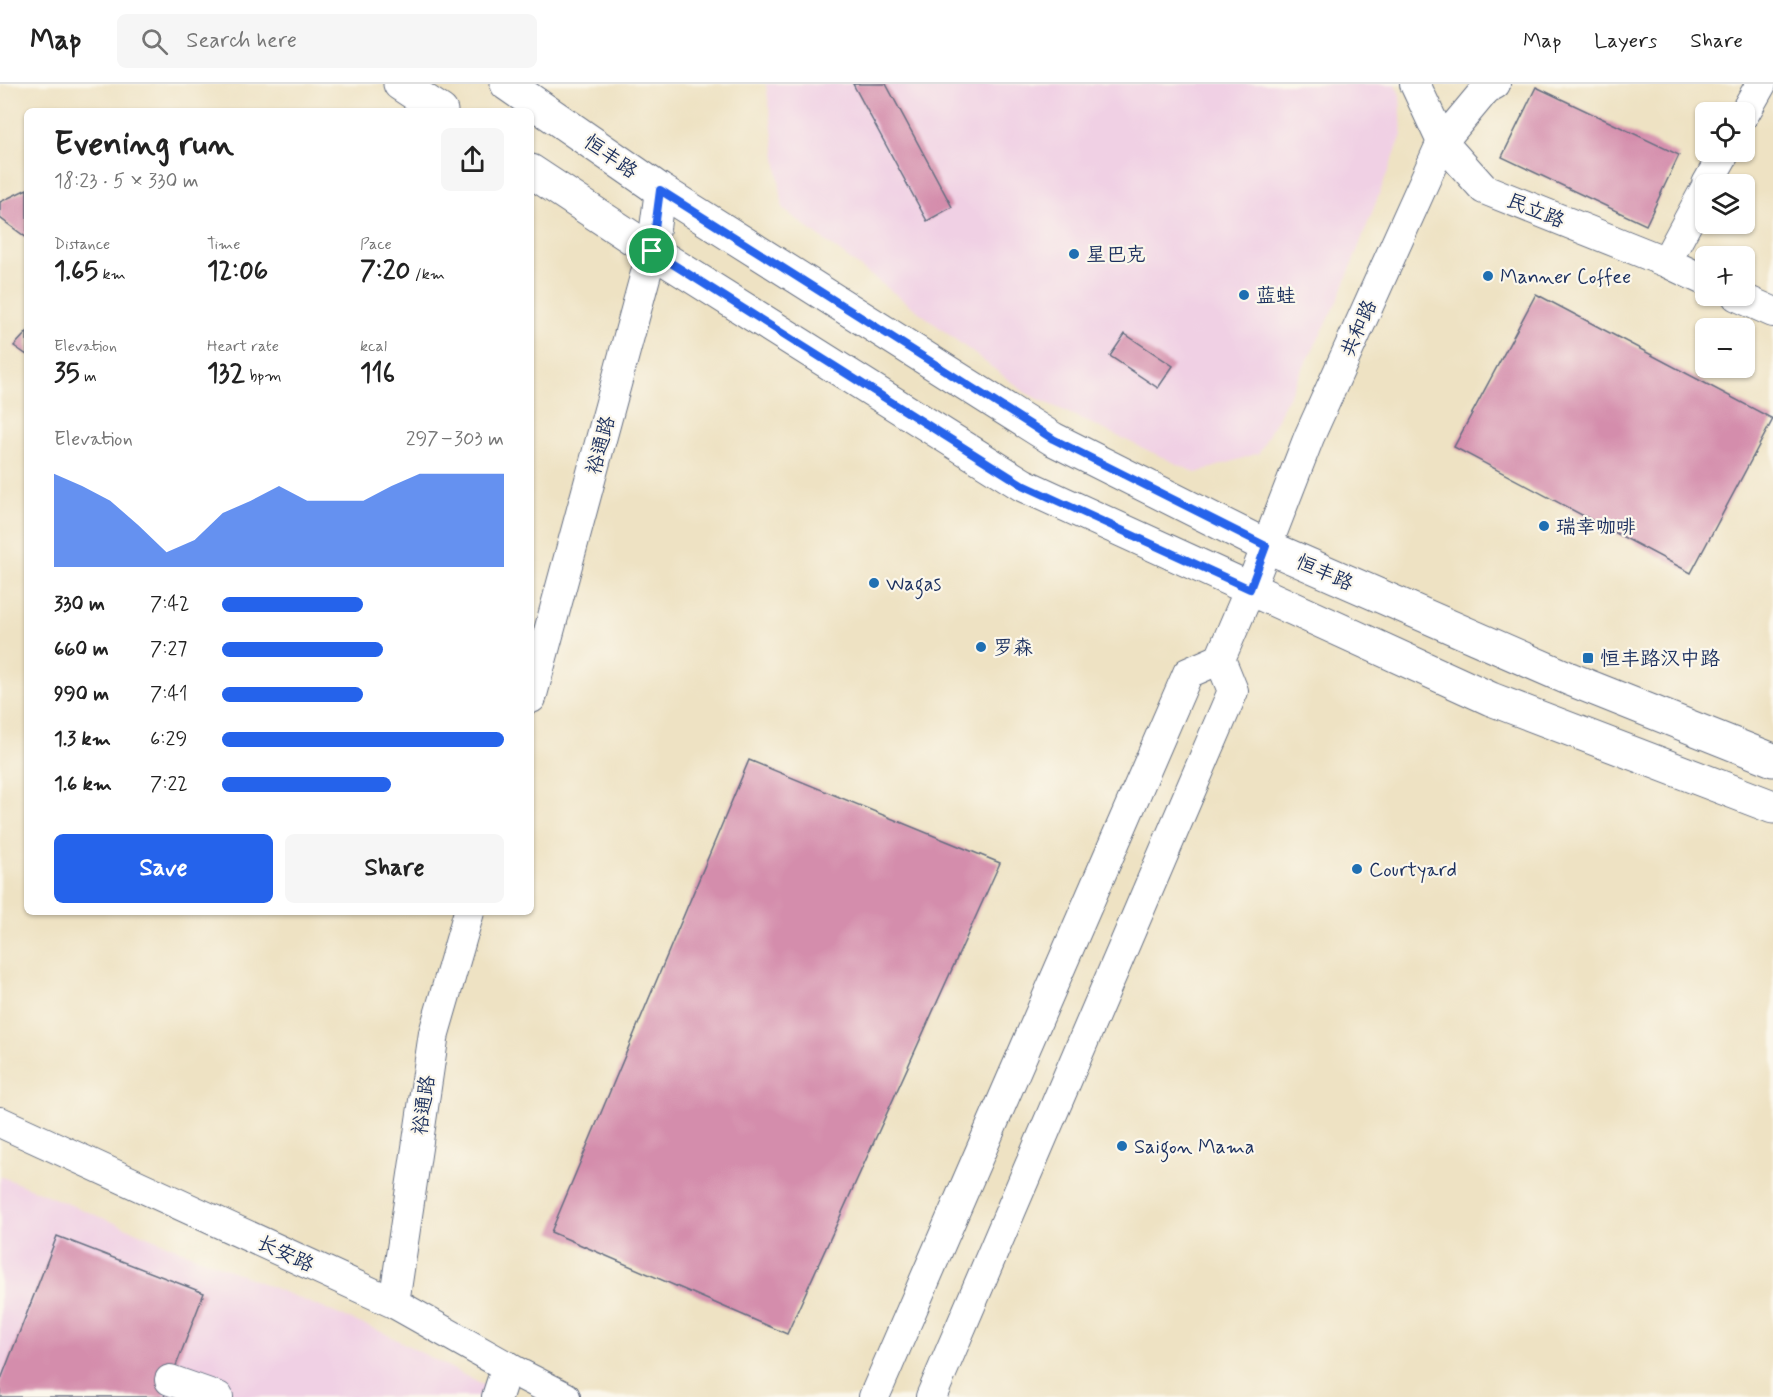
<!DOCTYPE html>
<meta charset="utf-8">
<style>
:root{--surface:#fff;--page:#f6f6f6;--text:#222;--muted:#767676;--line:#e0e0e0;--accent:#2563eb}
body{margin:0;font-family:Mynerve,"LXGW WenKai TC",sans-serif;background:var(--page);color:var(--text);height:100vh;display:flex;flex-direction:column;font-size:22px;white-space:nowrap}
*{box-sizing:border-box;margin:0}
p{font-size:20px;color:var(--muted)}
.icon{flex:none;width:33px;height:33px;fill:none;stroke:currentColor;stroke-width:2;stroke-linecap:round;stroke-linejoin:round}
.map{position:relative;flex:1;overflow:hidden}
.details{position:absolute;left:24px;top:24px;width:510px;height:807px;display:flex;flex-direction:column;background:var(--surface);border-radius:9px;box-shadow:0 2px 4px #0004}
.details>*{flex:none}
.fabs{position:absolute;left:1695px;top:18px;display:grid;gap:12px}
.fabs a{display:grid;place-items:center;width:60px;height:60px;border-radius:9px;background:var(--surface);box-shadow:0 2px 4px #0004;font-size:30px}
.pin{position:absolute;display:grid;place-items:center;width:51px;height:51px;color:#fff;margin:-26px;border:3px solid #fff;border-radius:50%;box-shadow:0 2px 6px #0007}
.round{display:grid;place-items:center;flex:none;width:63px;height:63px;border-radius:9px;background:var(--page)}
.overview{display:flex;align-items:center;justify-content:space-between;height:102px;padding:0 30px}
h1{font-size:33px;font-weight:700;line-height:45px}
.stats{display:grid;grid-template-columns:repeat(3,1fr);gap:9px;height:102px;padding:6px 30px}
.stats div{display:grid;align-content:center}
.stats b{font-size:26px;font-weight:700}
.stats small{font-size:16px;font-weight:400}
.stats p{font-size:16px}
.chart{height:168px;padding:12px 30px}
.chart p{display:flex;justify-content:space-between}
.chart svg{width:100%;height:108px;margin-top:6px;fill:var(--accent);opacity:.7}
.action{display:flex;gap:12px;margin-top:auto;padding:12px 30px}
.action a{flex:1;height:69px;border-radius:9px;background:var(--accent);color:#fff;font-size:24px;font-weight:700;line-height:69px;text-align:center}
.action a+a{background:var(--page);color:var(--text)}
ul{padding:0 30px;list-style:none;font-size:20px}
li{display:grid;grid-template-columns:96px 72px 1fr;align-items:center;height:45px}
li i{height:15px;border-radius:8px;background:var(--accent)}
header{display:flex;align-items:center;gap:36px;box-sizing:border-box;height:84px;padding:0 30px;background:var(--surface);border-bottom:2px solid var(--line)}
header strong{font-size:28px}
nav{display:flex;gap:33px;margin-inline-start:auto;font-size:21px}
.search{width:420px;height:54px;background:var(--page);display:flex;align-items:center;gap:15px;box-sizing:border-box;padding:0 21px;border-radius:9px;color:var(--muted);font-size:22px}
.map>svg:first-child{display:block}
.built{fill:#f0d0e4}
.building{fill:#d48dac}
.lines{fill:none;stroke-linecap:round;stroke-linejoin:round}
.minor-casing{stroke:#656e81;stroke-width:32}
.major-casing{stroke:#656e81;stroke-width:35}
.minor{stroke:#fff;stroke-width:30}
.major{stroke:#fff;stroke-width:33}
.route-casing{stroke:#fff;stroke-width:12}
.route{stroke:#2563eb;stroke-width:8}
.poi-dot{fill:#1f6fb2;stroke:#fbf7ec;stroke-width:2}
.labels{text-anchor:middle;stroke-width:4.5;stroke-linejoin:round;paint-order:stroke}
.street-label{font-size:20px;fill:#1b2f5e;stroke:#fbf7ec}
.poi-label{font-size:20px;fill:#1b2f5e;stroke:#fbf7ec;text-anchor:start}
</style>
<header>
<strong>Map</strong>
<div class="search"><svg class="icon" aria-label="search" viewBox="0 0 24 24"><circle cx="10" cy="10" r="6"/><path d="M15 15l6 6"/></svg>Search here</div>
<nav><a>Map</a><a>Layers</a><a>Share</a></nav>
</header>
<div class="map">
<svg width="1773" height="1313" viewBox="0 0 1773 1313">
<rect width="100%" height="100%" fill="#fbf7ec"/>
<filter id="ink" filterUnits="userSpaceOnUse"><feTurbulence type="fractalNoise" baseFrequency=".0167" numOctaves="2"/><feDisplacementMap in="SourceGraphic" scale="12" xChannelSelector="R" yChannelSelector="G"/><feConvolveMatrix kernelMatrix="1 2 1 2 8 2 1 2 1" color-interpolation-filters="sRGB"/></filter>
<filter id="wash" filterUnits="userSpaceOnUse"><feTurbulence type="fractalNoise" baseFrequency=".008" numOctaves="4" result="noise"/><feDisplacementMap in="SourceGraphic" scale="24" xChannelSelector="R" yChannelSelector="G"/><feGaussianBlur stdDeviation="1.35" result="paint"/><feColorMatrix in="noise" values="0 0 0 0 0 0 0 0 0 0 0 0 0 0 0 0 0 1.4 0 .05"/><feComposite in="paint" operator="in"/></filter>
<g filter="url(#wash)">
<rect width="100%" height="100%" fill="#eee2c3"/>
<path class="built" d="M766,0H1395L1400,11L1402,51L1337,219L1259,369L1196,389L1026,309L783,125Z
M0,1092L384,1249L506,1313H0Z"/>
<g id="blocks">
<path class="building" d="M853,0H886L952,123L927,137Z
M1536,3L1679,71L1646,141L1502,73Z
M27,105V154L0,134V118Z
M1536,210L1773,335L1691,489L1454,363Z
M27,248V271L14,262Z
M1125,250L1173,282L1158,304L1110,272Z
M749,676L1000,779L787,1250L551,1148Z
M57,1152L204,1209L164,1313H0V1298Z"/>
</g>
</g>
<g filter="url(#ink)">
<use href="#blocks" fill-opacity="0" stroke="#656e81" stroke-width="1.5"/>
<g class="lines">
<g class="minor-casing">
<path id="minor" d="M1415,0L1442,58L1484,105L1666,178L1706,197
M1744,30L1761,0
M1707,100L1725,68
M1666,178L1706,104
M1737,212L1773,228
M1220,575L1250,505L1309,353L1442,58L1486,5L1495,0
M531,614L652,167L660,106
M0,1038L394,1219L520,1290L565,1313
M394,1219L434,949L469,828
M170,1296L218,1313
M497,1313L507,1282
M874,1313L1188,589L1220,575
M931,1313L1233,607L1220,575"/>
</g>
<g class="major-casing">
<path id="major" d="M400,0L441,27
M507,0L660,106L1053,355L1266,462L1570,595L1773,676
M531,87L652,167L1023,401L1491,615L1773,723"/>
</g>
<use href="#minor" class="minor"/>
<use href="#major" class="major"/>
</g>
</g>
<g class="lines" filter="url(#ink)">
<g class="route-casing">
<path id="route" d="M660,106L1053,355L1266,462L1250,505L1023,401L652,167Z"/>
</g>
<use href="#route" class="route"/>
</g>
<g class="poi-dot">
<circle cx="1074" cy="170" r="6"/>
<circle cx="1488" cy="192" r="6"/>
<circle cx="1244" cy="211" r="6"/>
<circle cx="1544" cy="442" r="6"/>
<circle cx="874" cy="499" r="6"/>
<circle cx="981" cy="563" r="6"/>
<rect x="1582" y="568" width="12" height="12" rx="3"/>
<circle cx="1357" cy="785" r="6"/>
<circle cx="1122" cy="1062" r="6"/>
</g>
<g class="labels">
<g class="street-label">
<text transform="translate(611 72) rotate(35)" y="7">恒丰路</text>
<text transform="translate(1536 126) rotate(22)" y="7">民立路</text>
<text transform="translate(1358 244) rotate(-66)" y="7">共和路</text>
<text transform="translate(600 361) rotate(-75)" y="7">裕通路</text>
<text transform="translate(1325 488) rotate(24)" y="7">恒丰路</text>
<text transform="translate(423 1021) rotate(-82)" y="7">裕通路</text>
<text transform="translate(286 1169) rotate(25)" y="7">长安路</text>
</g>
<g class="poi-label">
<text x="1086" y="177">星巴克</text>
<text x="1500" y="199">Manner Coffee</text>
<text x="1256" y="218">蓝蛙</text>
<text x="1556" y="449">瑞幸咖啡</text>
<text x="886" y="506">Wagas</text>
<text x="993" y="570">罗森</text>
<text x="1600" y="581">恒丰路汉中路</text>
<text x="1369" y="792">Courtyard</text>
<text x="1134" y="1069">Saigon Mama</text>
</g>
</g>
</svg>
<div class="fabs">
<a><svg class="icon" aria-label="locate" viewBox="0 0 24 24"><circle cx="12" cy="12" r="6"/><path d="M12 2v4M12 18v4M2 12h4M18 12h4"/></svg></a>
<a><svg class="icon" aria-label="layers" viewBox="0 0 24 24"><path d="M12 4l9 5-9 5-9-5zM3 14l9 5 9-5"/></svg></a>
<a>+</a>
<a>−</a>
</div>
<div class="pin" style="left:652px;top:167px;background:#1e9e55"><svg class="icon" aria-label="arrive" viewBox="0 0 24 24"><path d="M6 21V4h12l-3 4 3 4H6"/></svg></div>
<section class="details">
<div class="overview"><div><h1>Evening run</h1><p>18:23 · 5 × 330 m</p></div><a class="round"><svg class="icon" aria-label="share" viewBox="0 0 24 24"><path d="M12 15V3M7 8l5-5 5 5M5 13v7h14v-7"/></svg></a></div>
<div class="stats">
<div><p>Distance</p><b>1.65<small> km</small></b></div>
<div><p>Time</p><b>12:06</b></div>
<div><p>Pace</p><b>7:20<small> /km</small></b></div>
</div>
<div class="stats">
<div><p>Elevation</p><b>35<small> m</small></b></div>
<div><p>Heart rate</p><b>132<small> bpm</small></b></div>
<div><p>kcal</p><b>116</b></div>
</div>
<div class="chart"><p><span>Elevation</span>297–303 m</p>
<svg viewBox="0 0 160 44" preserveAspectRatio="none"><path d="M0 44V6L10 11L20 17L30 27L40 38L50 33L60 22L70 17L80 11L90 17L100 17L110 17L120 11L130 6L140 6L150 6L160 6V44z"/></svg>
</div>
<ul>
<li><b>330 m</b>7:42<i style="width:50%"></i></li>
<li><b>660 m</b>7:27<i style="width:57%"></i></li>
<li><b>990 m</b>7:41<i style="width:50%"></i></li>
<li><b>1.3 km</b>6:29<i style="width:100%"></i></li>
<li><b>1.6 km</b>7:22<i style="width:60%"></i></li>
</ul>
<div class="action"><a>Save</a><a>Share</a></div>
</section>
</div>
